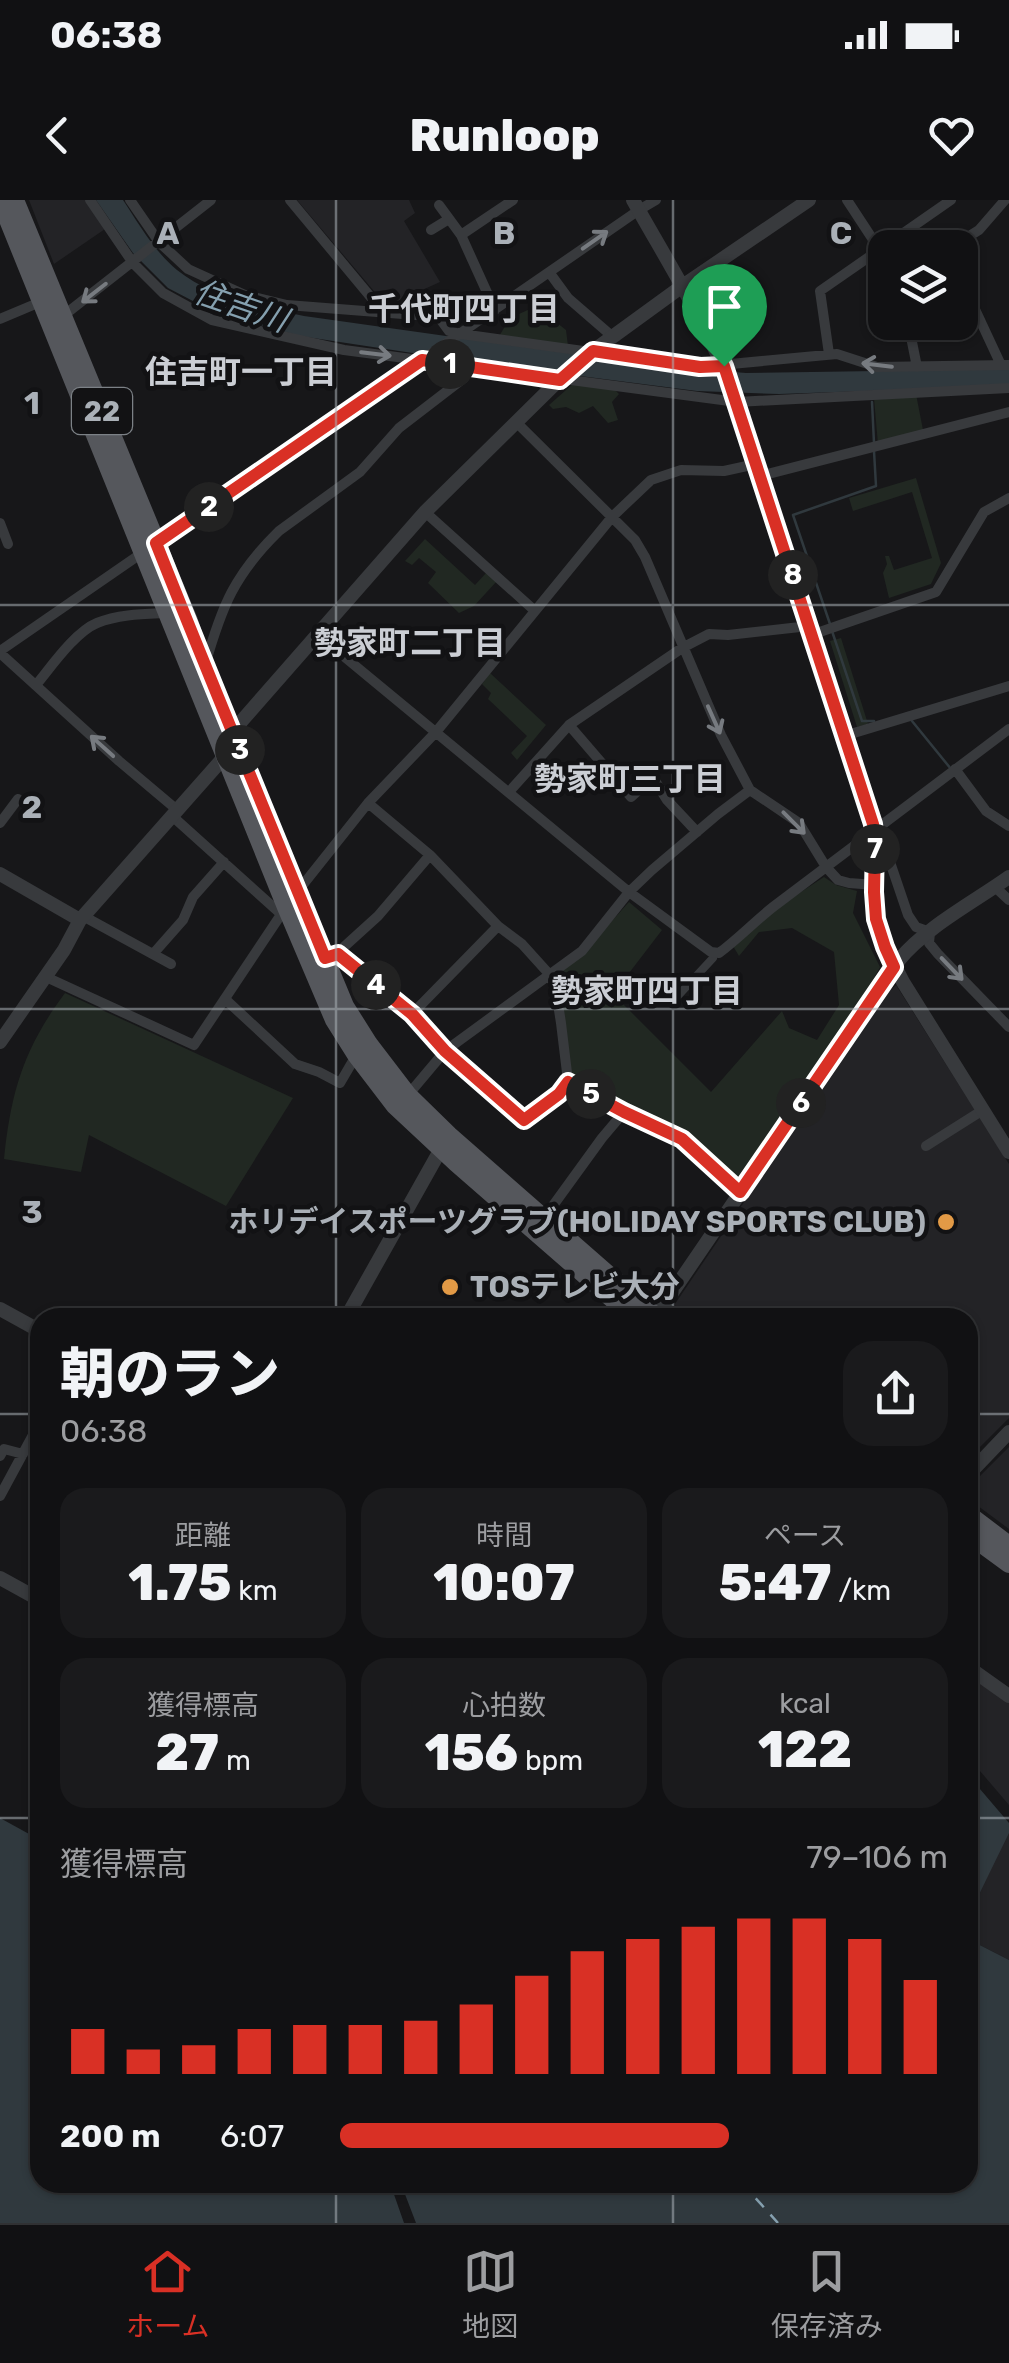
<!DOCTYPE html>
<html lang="ja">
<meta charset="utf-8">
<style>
:root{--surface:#111113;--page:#1a1a1c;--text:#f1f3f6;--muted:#9c9da0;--line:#303133;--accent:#d93025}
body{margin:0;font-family:Rubik,"Noto Sans JP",sans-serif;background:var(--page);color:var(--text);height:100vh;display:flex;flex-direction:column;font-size:38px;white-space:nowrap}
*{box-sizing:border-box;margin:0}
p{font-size:32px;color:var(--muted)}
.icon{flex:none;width:55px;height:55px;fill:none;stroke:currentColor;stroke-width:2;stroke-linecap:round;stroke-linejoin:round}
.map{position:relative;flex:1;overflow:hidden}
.details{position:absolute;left:30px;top:1108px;width:948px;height:885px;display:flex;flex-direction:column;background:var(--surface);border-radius:30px;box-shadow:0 2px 8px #0004,0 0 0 2px var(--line)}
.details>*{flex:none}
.controls{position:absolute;left:868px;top:30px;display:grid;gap:20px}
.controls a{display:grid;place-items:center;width:110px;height:110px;border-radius:20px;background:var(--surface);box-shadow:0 2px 8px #0004,0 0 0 2px var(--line);font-size:50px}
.pin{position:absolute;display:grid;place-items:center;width:85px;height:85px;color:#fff;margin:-102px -42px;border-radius:50% 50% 50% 0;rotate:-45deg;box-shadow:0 0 10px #0007}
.pin .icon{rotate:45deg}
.km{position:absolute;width:50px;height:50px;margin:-25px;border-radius:50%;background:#222;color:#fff;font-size:28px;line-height:50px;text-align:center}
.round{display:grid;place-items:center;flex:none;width:105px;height:105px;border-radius:30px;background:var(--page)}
.head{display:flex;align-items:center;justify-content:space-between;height:170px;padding:0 30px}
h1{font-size:55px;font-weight:800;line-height:75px}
.stats{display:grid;grid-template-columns:repeat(3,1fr);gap:15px;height:170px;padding:10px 30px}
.stats div{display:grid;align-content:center;border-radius:25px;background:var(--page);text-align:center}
.stats b{font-size:50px;font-weight:800}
.stats small{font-size:28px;font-weight:400}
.stats p{font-size:28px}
.chart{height:280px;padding:20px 30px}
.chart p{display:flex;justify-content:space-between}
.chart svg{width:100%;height:180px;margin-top:10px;stroke:var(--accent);stroke-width:6}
ul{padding:0 30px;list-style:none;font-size:32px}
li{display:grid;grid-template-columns:160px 120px 1fr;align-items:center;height:75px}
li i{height:25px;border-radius:12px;background:var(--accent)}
.status{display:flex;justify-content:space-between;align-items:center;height:70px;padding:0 50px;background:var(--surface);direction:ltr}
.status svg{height:28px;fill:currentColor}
header{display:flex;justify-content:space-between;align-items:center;height:130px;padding:0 30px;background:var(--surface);font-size:45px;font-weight:800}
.menu{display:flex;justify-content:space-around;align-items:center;height:140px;border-top:2px solid var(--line);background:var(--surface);font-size:28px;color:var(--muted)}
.menu a{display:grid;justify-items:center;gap:5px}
.menu .on{color:var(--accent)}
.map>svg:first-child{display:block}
.built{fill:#232326}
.green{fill:#212822}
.water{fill:#30393e}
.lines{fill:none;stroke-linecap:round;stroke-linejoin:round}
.stream{stroke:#30393e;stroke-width:2.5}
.ferry{stroke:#85a0af;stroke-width:2.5;stroke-dasharray:12 10;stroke-linecap:butt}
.pedestrian{stroke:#383a3d;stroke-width:8}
.minor{stroke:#383a3d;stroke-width:10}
.tertiary{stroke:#383a3d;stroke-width:14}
.primary{stroke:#55575c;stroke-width:18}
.oneway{stroke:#777b80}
.route-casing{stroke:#fff;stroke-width:20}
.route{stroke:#d93025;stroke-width:12}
.grid{fill:none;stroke:#aab0b7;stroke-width:2.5;stroke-opacity:0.55}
.poi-dot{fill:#e29a46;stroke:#121214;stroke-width:4}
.labels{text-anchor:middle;stroke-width:9;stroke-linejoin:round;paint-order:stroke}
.shield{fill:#121214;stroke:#7c8186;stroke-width:2.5}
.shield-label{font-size:28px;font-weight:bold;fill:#aab0b7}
.poi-label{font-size:30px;font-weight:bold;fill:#aab0b7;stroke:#121214;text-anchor:end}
.water-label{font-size:32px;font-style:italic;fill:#85a0af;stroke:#121214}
.neighbourhood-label{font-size:32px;font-weight:bold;fill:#cbced4;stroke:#121214}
.grid-label{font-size:32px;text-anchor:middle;font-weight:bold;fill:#aab0b7;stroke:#121214;stroke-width:9;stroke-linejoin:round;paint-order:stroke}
</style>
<div class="status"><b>06:38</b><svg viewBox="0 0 49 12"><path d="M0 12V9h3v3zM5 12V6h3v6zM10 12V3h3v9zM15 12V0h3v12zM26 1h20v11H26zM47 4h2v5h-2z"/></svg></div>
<header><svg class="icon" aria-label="back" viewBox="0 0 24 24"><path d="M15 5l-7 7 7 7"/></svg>Runloop<svg class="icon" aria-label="heart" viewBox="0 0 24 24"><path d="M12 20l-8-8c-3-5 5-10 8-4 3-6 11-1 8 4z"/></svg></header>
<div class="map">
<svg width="1009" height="2023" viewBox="0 0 1009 2023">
<rect width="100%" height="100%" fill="#171719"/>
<path class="built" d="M29,0H85L105,29L54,64Z
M297,0H409L415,13L404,21L440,82L389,105L384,103Z
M896,785L1009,964V1218L968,1259V1118L677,1116L675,1104L884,796Z
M1009,1247V1329L974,1303L969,1287Z
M968,1475L1009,1503V1605L968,1557Z
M1009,1628V1760L968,1739V1716Z"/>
<path class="green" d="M530,109L547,115L566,130L568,146L498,138L510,118Z
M574,183L614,189L619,194L612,202L618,220L608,223L593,206L579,213L566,207L553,209L549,205Z
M916,194L923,230L878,244L874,198Z
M916,278L941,363L931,384L889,398L883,373L887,364L885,356H889L894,370L932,358L912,292L853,311L849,298Z
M425,339L475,385L487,372L497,381L474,406L459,413L428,383L436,372L419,358L412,365L405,361Z
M841,438L868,524L857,527L830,441Z
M490,473L546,525L517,560L511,553L527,536L488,499L491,493L482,484Z
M824,677L836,685L857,691L853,713L880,767L860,804L737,985L684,936L628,910L570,879L554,777L585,751L629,702L662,730L613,794L711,892L782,811L789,828L817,840L839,805L834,752L792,728L759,732L739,756L733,746L778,707Z
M65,793L293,898L226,1006L89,935L81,972L4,959C11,891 24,848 65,793Z"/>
<path class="water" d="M96,0H123C139,24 154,51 177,70C210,97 263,107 304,116L660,166L746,173L1009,169V186L779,194L697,191L472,162L300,136L214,112L168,88L133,53Z
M968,1575L1009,1623V1633L968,1717Z
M0,1618L40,1640V1982L390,1983L404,2023H0Z
M968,1739L1009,1760V2023H416L403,1989L407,1983L968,1982Z"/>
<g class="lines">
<path class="stream" d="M872,202L874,243
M830,424L793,315L876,286L874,251
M832,431L862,521H874
M912,521L951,569"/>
<path class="ferry" d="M741,1982L778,2023"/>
<path class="pedestrian" d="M674,800L713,758"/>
<path class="minor" d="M90,0L133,63L163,93L212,120L344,150L737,202L1009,188
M130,0L159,42L188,69L245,95L287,105L480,120
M290,0L384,113
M847,0L885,58
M439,5L461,35L495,110
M431,30L449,19
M461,35L513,0
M950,48L979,30L1005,0
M549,72L568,98L613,137
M960,77L1001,165
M63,116L211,0
M438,116L449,131L461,134L699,167L837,154L877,167L1009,165
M0,119L45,100
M908,122L917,167
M829,154L820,91L951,0
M516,222L635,340L645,357L721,535L750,590L799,623L826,667L838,680L849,683L875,685
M760,276L1009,212
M425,312L534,410
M0,323L8,344
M318,435L629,692L711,752L719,753C738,739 754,722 773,707L1009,529
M811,435L936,392L984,312L1009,298
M0,451L639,10L656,0
M0,453L119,561L176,609
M205,465C222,406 234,375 279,331L360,272L399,228L464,178L469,167
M36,485C51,467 75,432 97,423C119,414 144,414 167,413
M569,525L631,597L644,585L642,574L647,568L667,600L697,632
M844,536L1009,486
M955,569L986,611L1009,626
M509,592L569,525L682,448L709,434L728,435L809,426
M368,603L430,655L498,726L522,744L550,775L556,791L561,823L568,881L624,912L682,939L740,992
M171,615L281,714
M0,623L18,599
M877,635L890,662L908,715L916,727L930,732L929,743L938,754L1009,827
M995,687L1009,700
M298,691L368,603L436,532L612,317L651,280L681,270L724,271L756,264
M83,716L171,764
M153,754L183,720L193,697L224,662
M338,754L412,814L445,851L524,920L559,894L568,881
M335,755L378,716L430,655
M46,777L194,845L286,707
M225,799L295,864L319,872L340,883L357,854
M412,814L498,726
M408,895L445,851L582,751L629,692L652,670L718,614L750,590
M926,946L983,910
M544,1018L602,938L624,912
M0,1256L4,1249L23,1254
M0,1296L40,1222"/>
<path class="tertiary" d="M633,0C670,66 711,130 737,202L871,619L875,641V709L885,747L903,782L1009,952
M0,674L80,720
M0,842L64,750L80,720L226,555L232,532L425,312L560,179L593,151L681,87L809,0
M0,1109L40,1131
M645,1116L663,1106L899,760C926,727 974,702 1009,677
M346,1118L446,940
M968,1275L1009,1232
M0,1378L40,1400
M968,1467L1009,1496"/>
<path class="primary" d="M0,0L286,707L334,820L356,855L395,906L456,963L634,1118
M15,0L189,421L204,466L345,806L369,844L408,895L449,935L658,1118
M968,1314L1009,1345
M968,1334L1009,1364"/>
</g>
<defs><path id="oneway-shaft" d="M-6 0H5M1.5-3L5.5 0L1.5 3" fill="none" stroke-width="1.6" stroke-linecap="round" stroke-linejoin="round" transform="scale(2.5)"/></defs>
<g class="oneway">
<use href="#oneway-shaft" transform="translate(595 40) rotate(-35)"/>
<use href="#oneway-shaft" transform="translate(94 93) rotate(142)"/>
<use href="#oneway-shaft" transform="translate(376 154) rotate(7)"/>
<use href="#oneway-shaft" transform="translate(877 165) rotate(-173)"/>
<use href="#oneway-shaft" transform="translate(714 520) rotate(66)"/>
<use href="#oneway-shaft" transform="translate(102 546) rotate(-138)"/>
<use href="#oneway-shaft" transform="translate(794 623) rotate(45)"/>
<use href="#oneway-shaft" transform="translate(952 769) rotate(46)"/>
</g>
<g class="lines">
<g class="route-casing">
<path id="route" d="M593,151L700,167L724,166L873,624L875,641L874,692L876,719L885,747L894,767L740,992L682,939L624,912L568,882L559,894L524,920L445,851L412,814L338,754L325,758C269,620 211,482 156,343L422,160L560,180Z"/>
</g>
<use href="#route" class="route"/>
</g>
<path class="grid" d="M336,0V1118M673,0V1118M0,405H1009M0,809H1009M0,1214H40M968,1214H1009M0,1618H40M968,1618H1009M336,1982V2023M673,1982V2023"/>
<g class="poi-dot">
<circle cx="946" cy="1022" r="10"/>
<circle cx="450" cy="1087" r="10"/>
</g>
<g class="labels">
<rect class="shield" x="72" y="188" width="60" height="46" rx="8"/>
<g class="shield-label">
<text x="102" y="221">22</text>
</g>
<g class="poi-label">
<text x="926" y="1032">ホリデイスポーツグラブ(HOLIDAY SPORTS CLUB)</text>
<text x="470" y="1097" text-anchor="start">TOSテレビ大分</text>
</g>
<g class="water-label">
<text transform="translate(241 106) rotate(19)" y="11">住吉川</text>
</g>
<g class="neighbourhood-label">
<text x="464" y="120">千代町四丁目</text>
<text x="241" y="183">住吉町一丁目</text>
<text x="410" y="454">勢家町二丁目</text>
<text x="630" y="590">勢家町三丁目</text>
<text x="647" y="802">勢家町四丁目</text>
</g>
</g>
<g class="grid-label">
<text x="168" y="44">A</text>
<text x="504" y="44">B</text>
<text x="841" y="44">C</text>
<text x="32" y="214">1</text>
<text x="32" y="618">2</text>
<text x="32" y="1023">3</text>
</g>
</svg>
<div class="controls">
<a><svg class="icon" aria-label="layers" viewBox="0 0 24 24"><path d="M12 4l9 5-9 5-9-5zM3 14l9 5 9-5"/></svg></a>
</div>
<div class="pin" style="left:724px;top:166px;background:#1e9e55"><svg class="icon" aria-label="arrive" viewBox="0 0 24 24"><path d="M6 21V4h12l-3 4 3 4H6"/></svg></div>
<b class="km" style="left:450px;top:164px">1</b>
<b class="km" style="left:209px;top:307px">2</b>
<b class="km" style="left:240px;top:550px">3</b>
<b class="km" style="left:376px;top:785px">4</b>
<b class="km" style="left:591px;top:894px">5</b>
<b class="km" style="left:801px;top:903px">6</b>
<b class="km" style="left:875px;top:649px">7</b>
<b class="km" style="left:793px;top:375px">8</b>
<section class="details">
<div class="head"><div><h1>朝のラン</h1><p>06:38</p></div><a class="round"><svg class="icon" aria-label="share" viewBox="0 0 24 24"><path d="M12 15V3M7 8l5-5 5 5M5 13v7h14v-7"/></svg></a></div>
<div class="stats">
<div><p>距離</p><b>1.75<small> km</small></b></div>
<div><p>時間</p><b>10:07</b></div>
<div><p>ペース</p><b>5:47<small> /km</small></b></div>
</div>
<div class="stats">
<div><p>獲得標高</p><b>27<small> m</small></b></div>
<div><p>心拍数</p><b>156<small> bpm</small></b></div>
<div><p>kcal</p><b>122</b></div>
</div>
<div class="chart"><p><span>獲得標高</span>79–106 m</p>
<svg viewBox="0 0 160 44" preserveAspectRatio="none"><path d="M5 44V33M15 44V38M25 44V37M35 44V33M45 44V32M55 44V32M65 44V31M75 44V27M85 44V20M95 44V14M105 44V11M115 44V8M125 44V6M135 44V6M145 44V11M155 44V21"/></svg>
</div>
<ul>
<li><b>200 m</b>6:07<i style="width:64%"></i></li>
</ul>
</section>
</div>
<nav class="menu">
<a class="on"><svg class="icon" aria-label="home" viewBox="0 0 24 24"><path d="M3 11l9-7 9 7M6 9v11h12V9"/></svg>ホーム</a>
<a><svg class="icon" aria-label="map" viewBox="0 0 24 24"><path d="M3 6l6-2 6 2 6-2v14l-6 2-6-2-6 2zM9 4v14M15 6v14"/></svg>地図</a>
<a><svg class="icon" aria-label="saved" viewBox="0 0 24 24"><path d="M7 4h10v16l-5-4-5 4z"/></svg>保存済み</a>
</nav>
